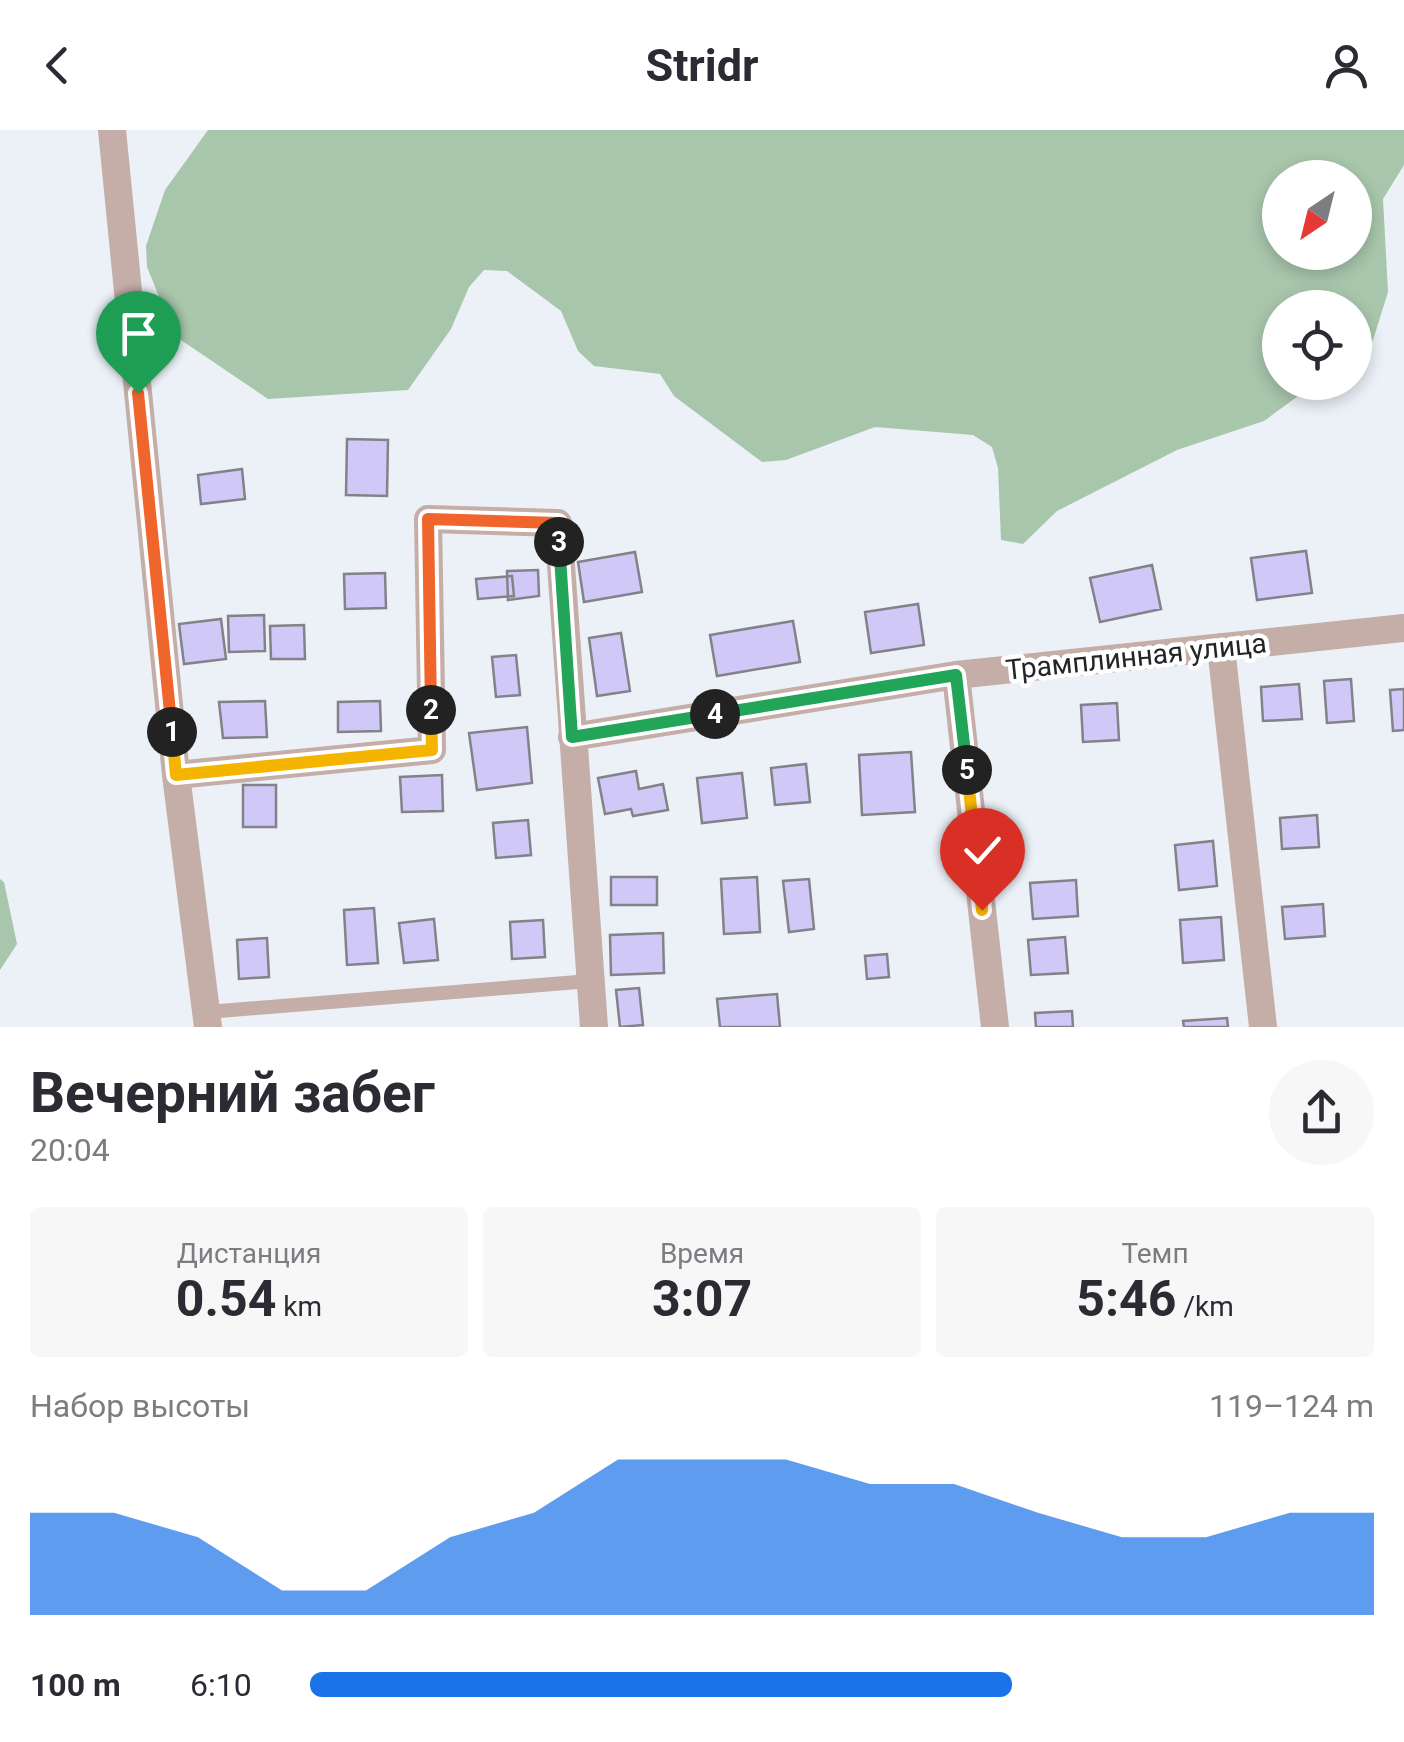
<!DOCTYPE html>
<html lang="ru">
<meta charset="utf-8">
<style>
:root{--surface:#fff;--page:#f7f7f7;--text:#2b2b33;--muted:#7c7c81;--accent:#1a73e8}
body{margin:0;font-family:Roboto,sans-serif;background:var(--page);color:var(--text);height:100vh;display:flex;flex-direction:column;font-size:38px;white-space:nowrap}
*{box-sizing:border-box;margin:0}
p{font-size:32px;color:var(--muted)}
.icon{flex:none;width:55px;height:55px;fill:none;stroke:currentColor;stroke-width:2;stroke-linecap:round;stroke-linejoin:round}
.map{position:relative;height:897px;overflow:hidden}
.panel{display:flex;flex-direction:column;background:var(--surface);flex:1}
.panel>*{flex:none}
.needle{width:65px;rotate:215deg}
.buttons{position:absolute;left:1262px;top:30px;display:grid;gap:20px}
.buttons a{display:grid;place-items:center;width:110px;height:110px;border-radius:50%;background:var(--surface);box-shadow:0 5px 15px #0003;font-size:50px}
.pin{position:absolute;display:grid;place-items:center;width:85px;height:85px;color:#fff;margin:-102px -42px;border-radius:50% 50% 50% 0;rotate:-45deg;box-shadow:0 0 10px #0007}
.pin .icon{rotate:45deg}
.km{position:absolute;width:50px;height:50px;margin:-25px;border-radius:50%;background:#222;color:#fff;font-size:28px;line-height:50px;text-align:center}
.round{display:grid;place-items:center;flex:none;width:105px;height:105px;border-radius:52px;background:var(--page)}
.overview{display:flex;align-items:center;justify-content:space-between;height:170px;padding:0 30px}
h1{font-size:55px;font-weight:700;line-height:75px}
.stats{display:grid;grid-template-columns:repeat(3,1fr);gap:15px;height:170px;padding:10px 30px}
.stats div{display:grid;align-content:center;border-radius:10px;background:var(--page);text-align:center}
.stats b{font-size:50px;font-weight:700}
.stats small{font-size:28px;font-weight:400}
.stats p{font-size:28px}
.chart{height:280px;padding:20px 30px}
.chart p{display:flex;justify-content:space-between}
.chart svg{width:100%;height:180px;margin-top:10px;fill:var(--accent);opacity:.7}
ul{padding:0 30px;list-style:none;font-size:32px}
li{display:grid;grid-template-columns:160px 120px 1fr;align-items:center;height:75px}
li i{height:25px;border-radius:12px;background:var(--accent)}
header{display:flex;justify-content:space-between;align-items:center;height:130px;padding:0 30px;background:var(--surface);font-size:45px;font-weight:700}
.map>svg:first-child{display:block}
.green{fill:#a8c6ac;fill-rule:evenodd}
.building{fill:#d0c8f6;stroke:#838288;stroke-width:2.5}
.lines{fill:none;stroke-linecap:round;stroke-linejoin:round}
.service{stroke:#c5ada8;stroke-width:14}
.minor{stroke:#c5ada8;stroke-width:28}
.split-1-casing{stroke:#fff;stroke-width:20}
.split-2-casing{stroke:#fff;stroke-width:20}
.split-3-casing{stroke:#fff;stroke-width:20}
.split-4-casing{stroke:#fff;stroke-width:20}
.split-5-casing{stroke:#fff;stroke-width:20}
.split-6-casing{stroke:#fff;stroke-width:20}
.split-1{stroke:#f0652b;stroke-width:12}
.split-2{stroke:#f5b400;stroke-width:12}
.split-3{stroke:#f0652b;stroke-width:12}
.split-4{stroke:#22a559;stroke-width:12}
.split-5{stroke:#22a559;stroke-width:12}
.split-6{stroke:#f5b400;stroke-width:12}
.labels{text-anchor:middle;stroke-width:9;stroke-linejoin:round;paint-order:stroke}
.street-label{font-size:28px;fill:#222426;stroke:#fff}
</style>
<header><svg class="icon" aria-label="back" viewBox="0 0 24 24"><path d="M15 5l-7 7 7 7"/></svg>Stridr<svg class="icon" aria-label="person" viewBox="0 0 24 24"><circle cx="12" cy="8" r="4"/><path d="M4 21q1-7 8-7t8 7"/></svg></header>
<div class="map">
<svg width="1404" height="897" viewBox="0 0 1404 897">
<rect width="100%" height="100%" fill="#ebf1f7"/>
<path class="green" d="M208,0H1404V35L1383,69L1388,162L1373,210L1355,224V178H1280V252L1316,253L1264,291L1177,320L1057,381L1023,414L1001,410L998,338L992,317L973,305L875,297L786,330L762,332L674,266L660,244L594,236L578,221L561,181L507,141L484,140L469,157L451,199L408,260L268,269L175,206L147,137L146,116L165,60ZM1280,48H1355V122H1280Z
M0,749L4,752L17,814L0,840Z"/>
<path class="building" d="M347,309L388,310L387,366L346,365Z
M242,339L245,369L201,374L198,345Z
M1306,421L1312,463L1257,470L1251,428Z
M635,422L642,462L584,472L578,432Z
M1152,435L1161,479L1100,492L1090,448Z
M538,440L539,466L508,470L507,441Z
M385,443L386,478L345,479L344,444Z
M512,446L514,466L478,469L476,449Z
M918,474L924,515L871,523L865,482Z
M264,485L265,521L229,522L228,486Z
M221,489L226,529L184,534L179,494Z
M793,491L800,532L717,546L710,505Z
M304,495L305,529H271L270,496Z
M621,503L630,561L597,566L589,508Z
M516,525L520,565L496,567L492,527Z
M1351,549L1354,591L1327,593L1324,551Z
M1299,554L1302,589L1263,591L1261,557Z
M1404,559V600L1393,601L1390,560Z
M265,571L267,607L223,608L219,572Z
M380,571L381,601L338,602V572Z
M1117,573L1119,610L1083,612L1081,575Z
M527,597L532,653L477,660L469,603Z
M911,622L915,682L862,685L859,625Z
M806,634L810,672L775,675L771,638Z
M636,641L639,659L663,654L668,680L633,686L631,679L605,684L598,648Z
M742,643L747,688L702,693L697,648Z
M442,645L443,681L402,682L400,647Z
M243,655H276V697H243Z
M1317,685L1319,717L1282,719L1280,688Z
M528,690L531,725L496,728L493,693Z
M1213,711L1217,756L1179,760L1175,715Z
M611,747H657V775H611Z
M757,747L760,802L724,804L721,749Z
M809,749L814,799L789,802L783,751Z
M1076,750L1078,786L1033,789L1030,753Z
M1323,774L1325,806L1285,809L1282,777Z
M374,778L378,833L347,835L344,780Z
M1221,787L1224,830L1183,833L1180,790Z
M434,789L438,830L404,833L399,793Z
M543,790L545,827L512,829L510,792Z
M663,803L664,843L611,845L610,805Z
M1065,807L1068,843L1031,845L1028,810Z
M267,808L269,847L239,849L237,810Z
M887,824L889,847L867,849L865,826Z
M639,858L643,895L620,897L616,860Z
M777,864L780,897H720L717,869Z
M1072,881L1073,897H1036L1035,883Z
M1227,888L1228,897H1184L1183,891Z"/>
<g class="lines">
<path class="service" d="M207,882L590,851"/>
<path class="minor" d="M112,0L176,645L208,897
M1221,517L1263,897
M956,545L995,897
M572,607L956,545L1404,498
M176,645L432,620L428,389L558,393L594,897"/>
</g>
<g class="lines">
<g class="split-1-casing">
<path id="split-1" d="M138,263L172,602"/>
</g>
<g class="split-2-casing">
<path id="split-2" d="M172,602L176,645L432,620L431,580"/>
</g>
<g class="split-3-casing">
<path id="split-3" d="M431,580L428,389L558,393L559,412"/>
</g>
<g class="split-4-casing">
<path id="split-4" d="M559,412L572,607L715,584"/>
</g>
<g class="split-5-casing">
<path id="split-5" d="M715,584L956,545L967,640"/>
</g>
<g class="split-6-casing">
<path id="split-6" d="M967,640L982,780"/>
</g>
<use href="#split-1" class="split-1"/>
<use href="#split-2" class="split-2"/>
<use href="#split-3" class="split-3"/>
<use href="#split-4" class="split-4"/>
<use href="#split-5" class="split-5"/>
<use href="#split-6" class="split-6"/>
</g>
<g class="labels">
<g class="street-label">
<text transform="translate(1136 526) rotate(-6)" y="10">Трамплинная улица</text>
</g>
</g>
</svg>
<div class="buttons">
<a><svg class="needle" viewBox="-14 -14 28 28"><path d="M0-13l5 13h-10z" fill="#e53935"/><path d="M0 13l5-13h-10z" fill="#7c7c81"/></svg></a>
<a><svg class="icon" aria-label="locate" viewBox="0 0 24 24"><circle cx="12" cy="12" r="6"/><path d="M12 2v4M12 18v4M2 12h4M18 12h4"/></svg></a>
</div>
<div class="pin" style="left:138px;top:263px;background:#1e9e55"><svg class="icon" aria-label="arrive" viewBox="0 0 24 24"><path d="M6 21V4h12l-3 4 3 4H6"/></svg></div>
<div class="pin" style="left:982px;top:780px;background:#d93025"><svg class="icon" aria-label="check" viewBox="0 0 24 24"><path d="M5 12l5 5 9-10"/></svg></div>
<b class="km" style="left:172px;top:602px">1</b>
<b class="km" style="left:431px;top:580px">2</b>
<b class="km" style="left:559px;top:412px">3</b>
<b class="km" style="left:715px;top:584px">4</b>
<b class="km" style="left:967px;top:640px">5</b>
</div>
<section class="panel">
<div class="overview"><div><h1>Вечерний забег</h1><p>20:04</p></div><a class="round"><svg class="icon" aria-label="share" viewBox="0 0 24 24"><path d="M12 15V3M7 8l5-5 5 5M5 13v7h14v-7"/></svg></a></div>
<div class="stats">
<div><p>Дистанция</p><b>0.54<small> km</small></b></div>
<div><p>Время</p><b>3:07</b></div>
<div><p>Темп</p><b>5:46<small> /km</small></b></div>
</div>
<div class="chart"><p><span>Набор высоты</span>119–124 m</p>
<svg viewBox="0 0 160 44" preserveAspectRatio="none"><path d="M0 44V19L10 19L20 25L30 38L40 38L50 25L60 19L70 6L80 6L90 6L100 12L110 12L120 19L130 25L140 25L150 19L160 19V44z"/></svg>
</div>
<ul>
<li><b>100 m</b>6:10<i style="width:66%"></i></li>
</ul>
</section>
